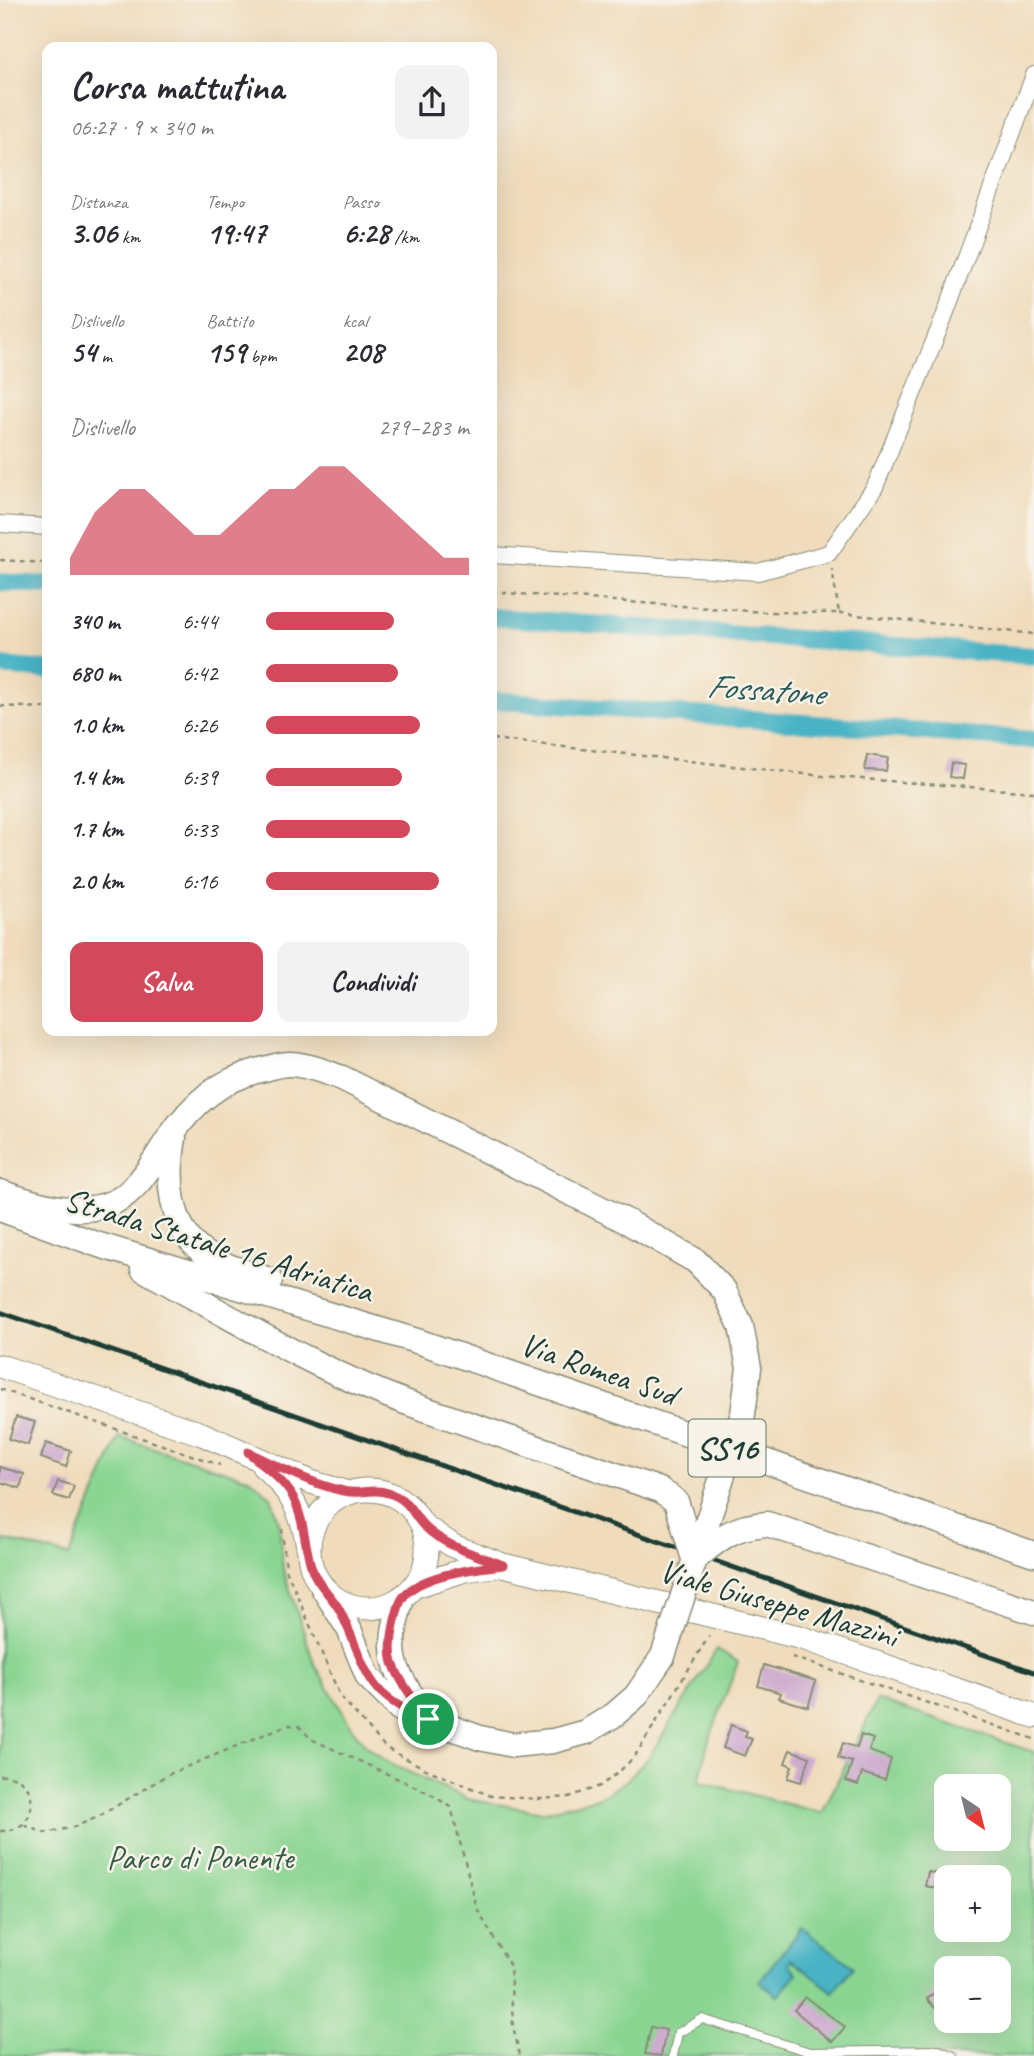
<!DOCTYPE html>
<html lang="it">
<meta charset="utf-8">
<style>
:root{--surface:#fff;--page:#f2f2f3;--text:#2b2b33;--muted:#7c7c81;--accent:#d1495b}
body{margin:0;font-family:Caveat,sans-serif;background:var(--page);color:var(--text);height:100vh;display:flex;flex-direction:column;font-size:26px;white-space:nowrap}
*{box-sizing:border-box;margin:0}
p{font-size:23px;color:var(--muted)}
.icon{flex:none;width:38px;height:38px;fill:none;stroke:currentColor;stroke-width:2;stroke-linecap:round;stroke-linejoin:round}
.map{position:relative;flex:1;overflow:hidden}
.sheet{position:absolute;left:42px;top:42px;width:455px;height:994px;display:flex;flex-direction:column;background:var(--surface);border-radius:14px;box-shadow:0 7px 28px #0002}
.sheet>*{flex:none}
.needle{width:46px;rotate:145deg}
.buttons{position:absolute;left:934px;top:1774px;display:grid;gap:14px}
.buttons a{display:grid;place-items:center;width:77px;height:77px;border-radius:14px;background:var(--surface);box-shadow:0 7px 28px #0002;font-size:35px}
.pin{position:absolute;display:grid;place-items:center;width:60px;height:60px;color:#fff;margin:-30px;border:4px solid #fff;border-radius:50%;box-shadow:0 2px 7px #0007}
.round{display:grid;place-items:center;flex:none;width:74px;height:74px;border-radius:14px;background:var(--page)}
.summary{display:flex;align-items:center;justify-content:space-between;height:119px;padding:0 28px}
h1{font-size:38px;font-weight:700;line-height:52px}
.metrics{display:grid;grid-template-columns:repeat(3,1fr);gap:10px;height:119px;padding:7px 28px}
.metrics div{display:grid;align-content:center}
.metrics b{font-size:30px;font-weight:700}
.metrics small{font-size:19px;font-weight:400}
.metrics p{font-size:19px}
.chart{height:196px;padding:14px 28px}
.chart p{display:flex;justify-content:space-between}
.chart svg{width:100%;height:126px;margin-top:7px;fill:var(--accent);opacity:.7}
.primary-button{display:flex;gap:14px;margin-top:auto;padding:14px 28px}
.primary-button a{flex:1;height:80px;border-radius:14px;background:var(--accent);color:#fff;font-size:28px;font-weight:700;line-height:80px;text-align:center}
.primary-button a+a{background:var(--page);color:var(--text)}
ul{padding:0 28px;list-style:none;font-size:23px}
li{display:grid;grid-template-columns:112px 84px 1fr;align-items:center;height:52px}
li i{height:18px;border-radius:9px;background:var(--accent)}
.map>svg:first-child{display:block}
.green{fill:#8ad592;stroke:#548963;stroke-width:2;fill-rule:evenodd}
.water{fill:#48b3c5;stroke:#34787c;stroke-width:2}
.lines{fill:none;stroke-linecap:round;stroke-linejoin:round}
.canal{stroke:#48b3c5;stroke-width:18}
.building{fill:#cdabcf}
.lane-casing{stroke:#888c78;stroke-width:10}
.street-casing{stroke:#888c78;stroke-width:18}
.secondary-casing{stroke:#888c78;stroke-width:25}
.primary-casing{stroke:#888c78;stroke-width:27}
.path{stroke:#888c78;stroke-width:2.5;stroke-dasharray:5 5;stroke-linecap:butt}
.lane{stroke:#fff;stroke-width:8}
.street{stroke:#fff;stroke-width:16}
.secondary{stroke:#fff;stroke-width:23}
.primary{stroke:#fff;stroke-width:24}
.rail{stroke:#1f3d34;stroke-width:5}
.primary-bridge-casing{stroke:#888c78;stroke-width:27;stroke-linecap:butt}
.primary-bridge{stroke:#fff;stroke-width:24}
.route-casing{stroke:#fff;stroke-width:14}
.route{stroke:#d1495b;stroke-width:9}
.labels{text-anchor:middle;stroke-width:5;stroke-linejoin:round;paint-order:stroke}
.shield{fill:#f7f3e8;stroke:#60746a;stroke-width:2}
.shield-label{font-size:32px;font-weight:bold;fill:#1f3d34}
.street-label{font-size:33px;fill:#1f3d34;stroke:#f7f3e8}
.park-label{font-size:33px;fill:#345b47;stroke:#f7f3e8}
.water-label{font-size:35px;font-style:italic;fill:#295a58;stroke:#f7f3e8}
</style>
<div class="map">
<svg width="1034" height="2056" viewBox="0 0 1034 2056">
<rect width="100%" height="100%" fill="#f7f3e8"/>
<filter id="ink" filterUnits="userSpaceOnUse"><feTurbulence type="fractalNoise" baseFrequency=".0143" numOctaves="2"/><feDisplacementMap in="SourceGraphic" scale="14" xChannelSelector="R" yChannelSelector="G"/><feConvolveMatrix kernelMatrix="1 2 1 2 8 2 1 2 1" color-interpolation-filters="sRGB"/></filter>
<filter id="wash" filterUnits="userSpaceOnUse"><feTurbulence type="fractalNoise" baseFrequency=".00686" numOctaves="4" result="noise"/><feDisplacementMap in="SourceGraphic" scale="28" xChannelSelector="R" yChannelSelector="G"/><feGaussianBlur stdDeviation="1.57" result="paint"/><feColorMatrix in="noise" values="0 0 0 0 0 0 0 0 0 0 0 0 0 0 0 0 0 1.4 0 .05"/><feComposite in="paint" operator="in"/></filter>
<g filter="url(#wash)">
<rect width="100%" height="100%" fill="#f0dcbc"/>
<path class="green" d="M119,1437L251,1479L271,1497L279,1521L283,1569L314,1663L353,1730L369,1749L391,1764L468,1799L542,1812L601,1797L626,1781L649,1757L717,1649L738,1662L707,1746L699,1781L822,1813L877,1700L1034,1752V2056H0V1555L5,1540L69,1556ZM947,1787H999V1839H947ZM947,1878H999V1930H947ZM947,1969H999V2021H947Z"/>
<path class="water" d="M802,1928L853,1967L833,1992L791,1959L789,1964L797,1973L778,1996L759,1981Z"/>
<g class="lines">
<path class="canal" d="M0,582L47,585
M492,617L1034,656
M0,666L47,670
M492,700L1034,740"/>
</g>
<g id="blocks">
<path class="building" d="M867,755L888,758L886,771L865,770Z
M951,763L965,765L963,779L949,777Z
M16,1417L35,1422L28,1445L9,1439Z
M46,1443L71,1451L66,1467L41,1458Z
M0,1467L24,1474L20,1488L0,1482Z
M58,1481L74,1486L69,1500L53,1495Z
M764,1665L816,1681L808,1707L779,1698L781,1693L758,1686Z
M731,1725L747,1731L745,1737L752,1739L745,1756L723,1748Z
M861,1735L873,1739L869,1751L891,1759L885,1780L862,1773L858,1785L846,1781L852,1762L838,1758L843,1743L857,1748Z
M790,1750L810,1757L801,1782L788,1778L792,1766L785,1763Z
M928,1872L947,1875V1890L925,1886Z
M937,1990L946,2000L935,2008L927,1999Z
M805,1997L845,2027L832,2042L794,2010Z
M651,2027L666,2030L661,2056L645,2054Z"/>
</g>
</g>
<g filter="url(#ink)">
<use href="#blocks" fill-opacity="0" stroke="#888c78" stroke-width="2"/>
<g class="lines">
<g class="lane-casing">
<path id="lane" d="M673,2056L678,2033L702,2019L810,2052
M807,2056L810,2052L939,2050L954,2056"/>
</g>
<g class="street-casing">
<path id="street" d="M0,524L47,527
M492,555L758,572L829,553L875,487L944,317L1034,75"/>
</g>
<g class="secondary-casing">
<path id="secondary" d="M0,1366L202,1434L311,1482L348,1493
M263,1466C289,1488 303,1513 308,1547
M309 1549a59 59 0 1 1 118 0a59 59 0 1 1-118 0Z
M424,1526L453,1546L503,1565L799,1637L1034,1716
M415,1586L465,1570L500,1565"/>
</g>
<g class="primary-casing">
<path id="primary" d="M174,1138C167,1177 168,1227 204,1253C223,1267 249,1273 270,1280
M0,1192C35,1204 79,1218 114,1202C139,1190 154,1160 169,1138C193,1103 218,1081 260,1070C270,1068 281,1063 291,1064C309,1065 325,1072 342,1078L628,1222
M0,1209L99,1245L420,1342L1034,1554
M143,1269C234,1319 323,1374 422,1408
M323,1588L349,1629L368,1677L400,1709L480,1738L513,1745L553,1741L586,1732
M402,1598C384,1659 393,1669 428,1719
M1001,1601L1034,1612"/>
</g>
<path class="path" d="M0,560L47,563
M492,592L764,612L839,613L832,569
M839,613L1034,634
M0,706L47,708
M492,739L823,776L1034,792
M0,1389L220,1465
M282,1529L286,1569L340,1696L386,1748L426,1769L491,1796L538,1799L569,1797L600,1786L618,1773L635,1756L709,1636
M792,1657L1034,1739
M0,1776C42,1772 42,1834 0,1831
M24,1825L45,1833L74,1827L98,1817L167,1775L287,1725L299,1726L311,1739L429,1793L451,1807L477,1909L510,1966L513,2026L520,2056"/>
<use href="#lane" class="lane"/>
<use href="#street" class="street"/>
<use href="#secondary" class="secondary"/>
<use href="#primary" class="primary"/>
<path class="rail" d="M0,1312L1034,1672"/>
<g class="primary-bridge-casing">
<path id="primary-bridge" d="M422,1408L660,1490L676,1501L694,1559
M695,1559C720,1538 733,1526 767,1524L1001,1601
M586,1732L614,1715L636,1696L663,1656L743,1414L749,1368L741,1326L724,1290L696,1261L628,1222"/>
</g>
<use href="#primary-bridge" class="primary-bridge"/>
</g>
</g>
<g class="lines" filter="url(#ink)">
<g class="route-casing">
<path id="route" d="M248,1452C279,1467 309,1483 343,1491C362,1496 371,1485 396,1496C411,1503 414,1517 425,1527C446,1547 477,1555 503,1565C477,1568 416,1575 402,1599C398,1605 397,1614 395,1620C392,1633 389,1650 393,1663C401,1684 415,1701 428,1719C360,1695 368,1665 339,1609C331,1595 317,1584 312,1569C304,1545 305,1521 293,1497C283,1479 263,1466 248,1452Z"/>
</g>
<use href="#route" class="route"/>
</g>
<g class="labels">
<rect class="shield" x="688.5" y="1419.5" width="77" height="57" rx="5"/>
<g class="shield-label">
<text x="727" y="1459">SS16</text>
</g>
<g class="street-label">
<text transform="translate(219 1244) rotate(17)" y="12">Strada Statale 16 Adriatica</text>
<text transform="translate(599 1368) rotate(19)" y="12">Via Romea Sud</text>
<text transform="translate(779 1602) rotate(16)" y="12">Viale Giuseppe Mazzini</text>
</g>
<g class="park-label">
<text x="200" y="1869">Parco di Ponente</text>
</g>
<g class="water-label">
<text transform="translate(765 689) rotate(4)" y="12">Fossatone</text>
</g>
</g>
</svg>
<div class="buttons">
<a><svg class="needle" viewBox="-14 -14 28 28"><path d="M0-13l5 13h-10z" fill="#e53935"/><path d="M0 13l5-13h-10z" fill="#7c7c81"/></svg></a>
<a>+</a>
<a>−</a>
</div>
<div class="pin" style="left:428px;top:1719px;background:#1e9e55"><svg class="icon" aria-label="arrive" viewBox="0 0 24 24"><path d="M6 21V4h12l-3 4 3 4H6"/></svg></div>
<section class="sheet">
<div class="summary"><div><h1>Corsa mattutina</h1><p>06:27 · 9 × 340 m</p></div><a class="round"><svg class="icon" aria-label="share" viewBox="0 0 24 24"><path d="M12 15V3M7 8l5-5 5 5M5 13v7h14v-7"/></svg></a></div>
<div class="metrics">
<div><p>Distanza</p><b>3.06<small> km</small></b></div>
<div><p>Tempo</p><b>19:47</b></div>
<div><p>Passo</p><b>6:28<small> /km</small></b></div>
</div>
<div class="metrics">
<div><p>Dislivello</p><b>54<small> m</small></b></div>
<div><p>Battito</p><b>159<small> bpm</small></b></div>
<div><p>kcal</p><b>208</b></div>
</div>
<div class="chart"><p><span>Dislivello</span>279–283 m</p>
<svg viewBox="0 0 160 44" preserveAspectRatio="none"><path d="M0 44V38L10 22L20 14L30 14L40 22L50 30L60 30L70 22L80 14L90 14L100 6L110 6L120 14L130 22L140 30L150 38L160 38V44z"/></svg>
</div>
<ul>
<li><b>340 m</b>6:44<i style="width:63%"></i></li>
<li><b>680 m</b>6:42<i style="width:65%"></i></li>
<li><b>1.0 km</b>6:26<i style="width:76%"></i></li>
<li><b>1.4 km</b>6:39<i style="width:67%"></i></li>
<li><b>1.7 km</b>6:33<i style="width:71%"></i></li>
<li><b>2.0 km</b>6:16<i style="width:85%"></i></li>
</ul>
<div class="primary-button"><a>Salva</a><a>Condividi</a></div>
</section>
</div>
